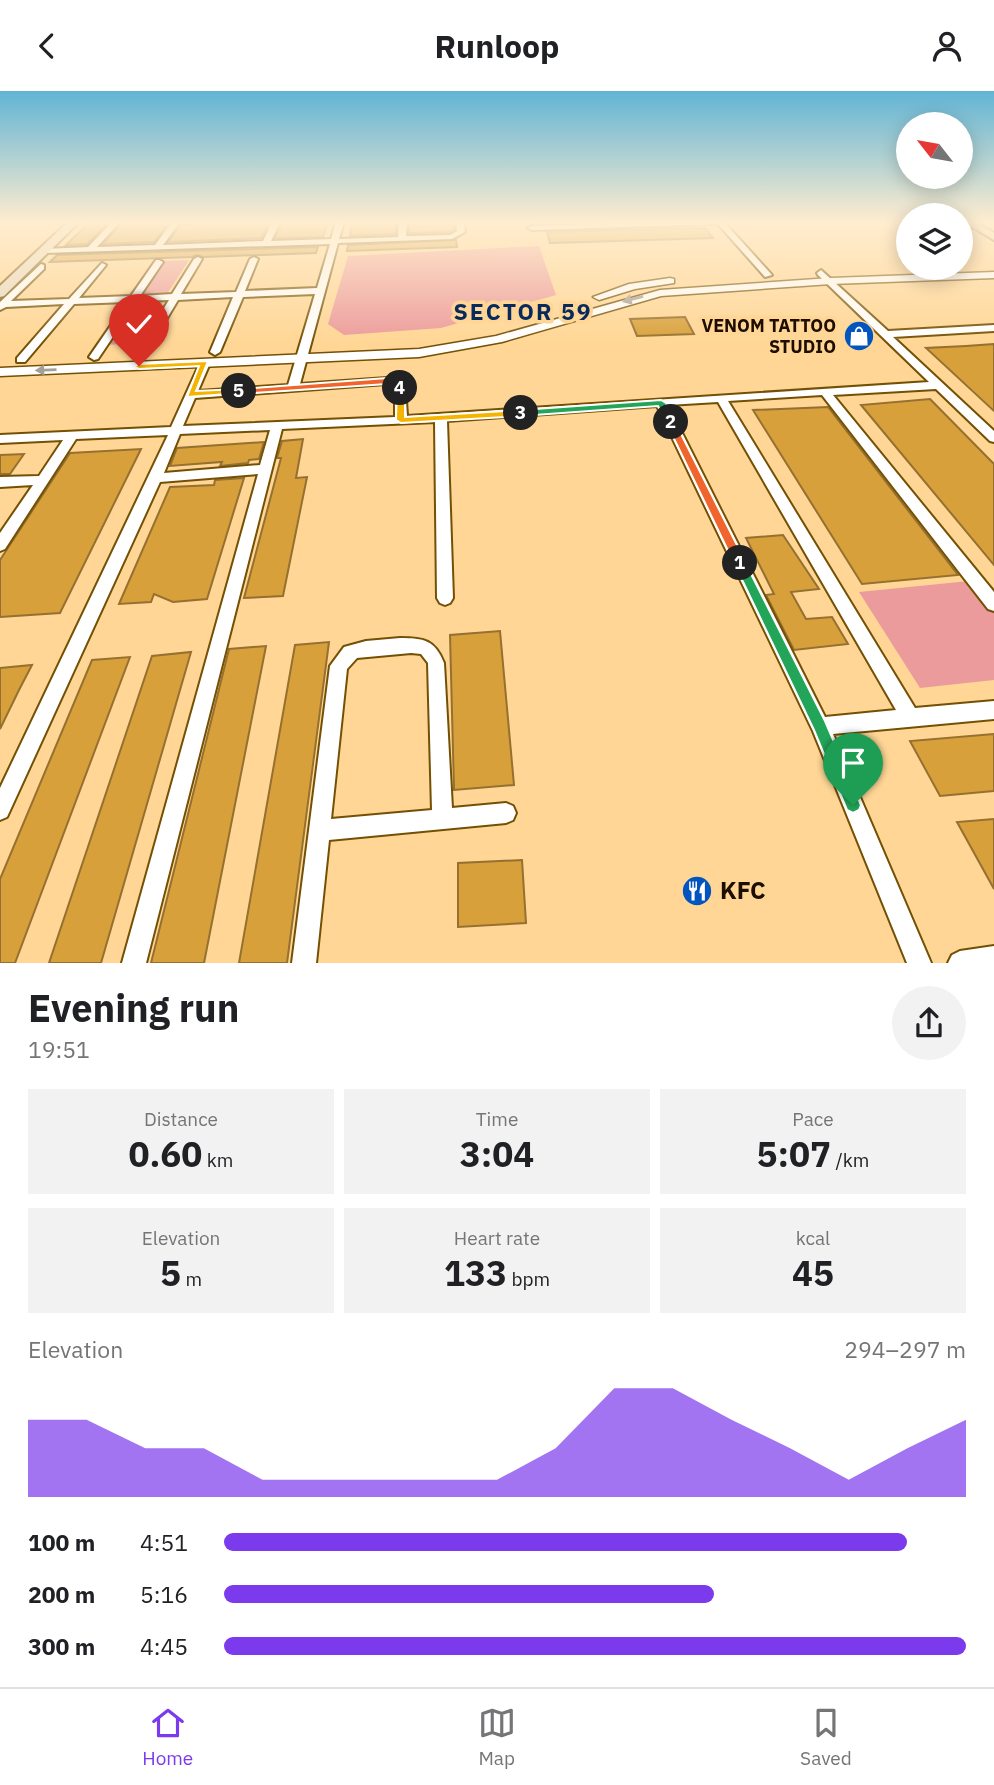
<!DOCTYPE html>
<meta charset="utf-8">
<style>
:root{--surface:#fff;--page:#f2f2f2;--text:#202124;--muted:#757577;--line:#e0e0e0;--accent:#7c3aed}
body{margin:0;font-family:"IBM Plex Sans",sans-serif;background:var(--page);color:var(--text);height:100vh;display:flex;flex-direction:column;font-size:26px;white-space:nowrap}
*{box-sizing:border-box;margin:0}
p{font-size:23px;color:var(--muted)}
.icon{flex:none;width:38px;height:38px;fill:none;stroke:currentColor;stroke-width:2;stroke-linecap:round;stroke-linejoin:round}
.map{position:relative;height:872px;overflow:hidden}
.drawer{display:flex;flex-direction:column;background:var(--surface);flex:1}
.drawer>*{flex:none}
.needle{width:46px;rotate:301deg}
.controls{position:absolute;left:896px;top:21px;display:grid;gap:14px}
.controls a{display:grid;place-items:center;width:77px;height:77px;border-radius:50%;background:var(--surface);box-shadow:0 4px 18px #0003;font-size:35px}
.pin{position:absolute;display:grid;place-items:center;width:60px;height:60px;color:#fff;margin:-72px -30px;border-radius:50% 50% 50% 0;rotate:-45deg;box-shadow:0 0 7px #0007}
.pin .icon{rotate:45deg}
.km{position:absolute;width:35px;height:35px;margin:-18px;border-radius:50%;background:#222;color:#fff;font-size:19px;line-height:35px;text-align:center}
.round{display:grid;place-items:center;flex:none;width:74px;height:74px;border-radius:37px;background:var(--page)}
.summary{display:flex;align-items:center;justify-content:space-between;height:119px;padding:0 28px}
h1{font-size:38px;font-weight:700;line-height:52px}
.metrics{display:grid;grid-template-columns:repeat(3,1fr);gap:10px;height:119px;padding:7px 28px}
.metrics div{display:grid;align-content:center;border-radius:0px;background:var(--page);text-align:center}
.metrics b{font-size:35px;font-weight:700}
.metrics small{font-size:19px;font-weight:400}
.metrics p{font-size:19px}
.chart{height:196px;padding:14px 28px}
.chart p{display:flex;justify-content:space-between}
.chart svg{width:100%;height:126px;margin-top:7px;fill:var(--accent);opacity:.7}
ul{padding:0 28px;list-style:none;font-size:23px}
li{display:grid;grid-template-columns:112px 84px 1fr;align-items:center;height:52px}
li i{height:18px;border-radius:9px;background:var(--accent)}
header{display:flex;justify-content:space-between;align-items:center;height:91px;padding:0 28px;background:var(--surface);font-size:32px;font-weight:700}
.menu{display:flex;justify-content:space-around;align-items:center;height:98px;border-top:2px solid var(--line);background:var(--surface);font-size:19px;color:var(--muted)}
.menu a{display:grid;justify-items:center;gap:4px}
.menu .selected{color:var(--accent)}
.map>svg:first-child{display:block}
.green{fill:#ec9b9c}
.building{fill:#d8a03a;stroke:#957030;stroke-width:2}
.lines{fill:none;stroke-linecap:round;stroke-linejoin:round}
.minor-casing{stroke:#735003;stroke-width:4}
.tertiary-casing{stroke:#735003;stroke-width:3}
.secondary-casing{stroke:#735003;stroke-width:4}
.minor{fill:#fff;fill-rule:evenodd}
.tertiary{fill:#fff;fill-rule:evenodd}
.secondary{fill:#e6dac3;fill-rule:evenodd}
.oneway{fill:#a59f99}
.split-1{fill:#22a559;stroke:#fff;stroke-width:2}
.split-2{fill:#f0652b;stroke:#fff;stroke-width:2}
.split-3{fill:#22a559;stroke:#fff;stroke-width:2}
.split-4{fill:#f5b400;stroke:#fff;stroke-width:2}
.split-5{fill:#f0652b;stroke:#fff;stroke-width:2}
.split-6{fill:#f5b400;stroke:#fff;stroke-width:2}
.labels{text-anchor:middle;stroke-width:7;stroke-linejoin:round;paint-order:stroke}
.far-poi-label{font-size:18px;font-weight:bold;fill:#1d0e00;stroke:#ffd695;text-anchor:end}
.far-district-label{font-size:23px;font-weight:bold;letter-spacing:2px;fill:#062a5d;stroke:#ffd695}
.near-poi-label{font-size:24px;font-weight:bold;fill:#1d0e00;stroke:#ffd695;text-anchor:start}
</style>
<header><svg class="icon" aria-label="back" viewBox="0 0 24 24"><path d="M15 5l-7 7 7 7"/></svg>Runloop<svg class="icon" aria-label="person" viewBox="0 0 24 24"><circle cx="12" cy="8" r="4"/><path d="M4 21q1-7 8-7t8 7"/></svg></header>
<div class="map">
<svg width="994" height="872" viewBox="0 0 994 872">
<rect width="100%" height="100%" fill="#ffd695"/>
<path class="green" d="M539,155L556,204L441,237L344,244L328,233L348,165Z
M189,169L167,203L139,204L164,170Z
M164,209L137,252L107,254L137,210Z
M969,490L994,521V589L920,597L859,501Z"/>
<path class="building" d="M90,131H109L87,153L66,154Z
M123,131H164L161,135H166L154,151L103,153Z
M269,131L261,147L168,151L181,134Z
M283,131H328L323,146L275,147Z
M352,131H396V143L350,145Z
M409,131H454V139L449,141L409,142Z
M705,137L713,147L550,152L547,141Z
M456,149L457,156L347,160L348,154Z
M318,156L316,162L203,166L197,164L192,166L50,171L57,164Z
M685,226L694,243L637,245L630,228Z
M994,253V320L926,257L966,255Z
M930,308L994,373V474L861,314Z
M828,316L958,484L862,493L753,319Z
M303,348L296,387L307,386L283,505L244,507L281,367H277L282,350Z
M264,351L259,368L249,369L248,372L220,375L222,371L170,375L177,357Z
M141,358L60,522L0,526V469L70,362Z
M24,363L10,383H0V364Z
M244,387L207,508L173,511L154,503L151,511L119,513L170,396L214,394L215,389Z
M783,444L819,498L791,501L806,528L832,526L848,553L794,559L766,504L774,503L746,447Z
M500,540L514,694L454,699L450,544Z
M329,551L287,872H239L295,554Z
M266,555L204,872H151L229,558Z
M191,561L101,872H49L152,565Z
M130,566L15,872H0V788L92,569Z
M32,574L19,599L0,638V577Z
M994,643V700L940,705L910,650Z
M994,728V798L957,731Z
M522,769L526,832L458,836V772Z"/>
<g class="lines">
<g class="minor-casing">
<path id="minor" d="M112,131H120L97,156L155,154L172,131H180L163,154L263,150L272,131H280L271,150L331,148L336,131H344L339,148L398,146L399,131H407L406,145L450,144L457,140L456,131H464L465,141L452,148L338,152L300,293L387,287L405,294L407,325L929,291L818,184L817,182L821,179L888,240L994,234V240L893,246L994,340V351L990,350L936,298L833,304L994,501V520L988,518L822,304L728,310L915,617L994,610V628L833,643L931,872H907L813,640L657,315L447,330L453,507L450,512L445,514L440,512L437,507L435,331L282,338L146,872H122L258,383L160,391L7,726L0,729V697L168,344L76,348L5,458L0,460V442L33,394L0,396V386L39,385L63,349L0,352V344L171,336L200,272L205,269L210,272L198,300L288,294L315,203L243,206L220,261L215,264L210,261L233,206L178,209L145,264L140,267L135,264L169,209L137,210L98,268L94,269L89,266L127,211L74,213L25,271H17V267L64,213L6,216L0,219V211L41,173L44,174V178L11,210L69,208L102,172L106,174L79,207L131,205L156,169H159L163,171L140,205L172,203L194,168L198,166L202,168L181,203L236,201L250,168L254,166L258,168L245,200L317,197L330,153L44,162L40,160L44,158L88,156ZM386,293L395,296V326L183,335L195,307ZM718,311L896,619L825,626L668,314ZM270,339L260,374L164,382L180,343Z
M657,131H724L772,184L765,186L718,133L532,139L528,137L532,135Z
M400,547C424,547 435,549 444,572L452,717L506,712L513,715L516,722L513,729L506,732L329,749L316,872H292L330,575L344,556L366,550ZM411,562L421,563L428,572L432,719L331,728L347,578L357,567Z
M994,855V872H948L952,864L960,860Z"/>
</g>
<g class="tertiary-casing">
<path id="tertiary" d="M994,181V187L831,193L661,205L502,251L419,266L0,285V277L419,258L496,245L660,199L831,187Z
M670,187L674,188V192L635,198L599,209L593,206L629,193Z"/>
</g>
<g class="secondary-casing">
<path id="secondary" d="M68,131H79L4,205L0,206V195Z
M964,131H976L994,142V149Z"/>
</g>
<use href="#minor" class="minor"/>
<use href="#tertiary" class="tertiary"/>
<use href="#secondary" class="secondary"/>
</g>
<defs><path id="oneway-solid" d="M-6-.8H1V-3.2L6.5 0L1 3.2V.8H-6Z" transform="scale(1.75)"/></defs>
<g class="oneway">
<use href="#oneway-solid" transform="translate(633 208) rotate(165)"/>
<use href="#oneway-solid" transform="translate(46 279) rotate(178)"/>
</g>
<linearGradient id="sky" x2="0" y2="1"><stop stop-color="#61b4d5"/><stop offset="0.52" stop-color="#ffedcf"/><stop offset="1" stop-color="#ffedcf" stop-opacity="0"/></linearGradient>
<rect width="994" height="253" fill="url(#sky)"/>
<path class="split-1" d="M740,468L744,469L825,630L861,714L859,719L853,722L847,719L814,639L734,472Z"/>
<path class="split-2" d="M671,328L675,331L746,472L744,476H736L734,472L666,331Z"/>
<path class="split-3" d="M661,309L666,312L674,333H667L658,315L521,325L517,322L521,319Z"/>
<path class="split-4" d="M397,295L405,297V326L521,319L526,322L521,325L401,332L396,329Z"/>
<path class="split-5" d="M387,287L404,292L405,297L400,299L387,293L239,303L234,300L239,298Z"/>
<path class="split-6" d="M208,270L196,300L239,298H242V302L187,306L199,275L139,278L134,275L139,273Z"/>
<defs>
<g id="shop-disc" transform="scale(1.575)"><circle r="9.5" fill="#0255bf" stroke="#ffd695"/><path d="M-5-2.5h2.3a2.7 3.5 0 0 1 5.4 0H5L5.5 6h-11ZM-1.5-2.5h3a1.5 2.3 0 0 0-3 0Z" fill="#fff"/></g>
<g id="restaurant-disc" transform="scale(1.575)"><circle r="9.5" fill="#0255bf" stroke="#ffd695"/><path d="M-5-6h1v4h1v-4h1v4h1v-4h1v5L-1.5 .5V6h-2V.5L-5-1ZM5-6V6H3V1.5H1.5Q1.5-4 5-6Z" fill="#fff"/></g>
</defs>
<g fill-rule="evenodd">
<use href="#shop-disc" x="859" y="245"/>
<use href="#restaurant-disc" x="697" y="800"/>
</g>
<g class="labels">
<g class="far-poi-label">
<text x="836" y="241">VENOM TATTOO<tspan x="836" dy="21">STUDIO</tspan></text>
</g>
<g class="far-district-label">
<text x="523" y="229">SECTOR 59</text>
</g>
<g class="near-poi-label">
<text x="720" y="808">KFC</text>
</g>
</g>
</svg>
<div class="controls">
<a><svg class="needle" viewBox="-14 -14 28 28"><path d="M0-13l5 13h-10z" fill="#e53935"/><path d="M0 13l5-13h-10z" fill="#757577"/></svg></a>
<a><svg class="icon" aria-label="layers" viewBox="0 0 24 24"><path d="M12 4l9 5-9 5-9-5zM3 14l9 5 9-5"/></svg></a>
</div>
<div class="pin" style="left:853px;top:714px;background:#1e9e55"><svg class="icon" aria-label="arrive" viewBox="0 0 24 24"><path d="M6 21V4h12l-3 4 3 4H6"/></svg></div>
<div class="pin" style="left:139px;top:275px;background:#d93025"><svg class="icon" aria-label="check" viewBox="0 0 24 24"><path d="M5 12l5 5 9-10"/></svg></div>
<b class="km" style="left:740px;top:472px">1</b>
<b class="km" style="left:671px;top:331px">2</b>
<b class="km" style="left:521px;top:322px">3</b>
<b class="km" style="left:400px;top:297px">4</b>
<b class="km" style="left:239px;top:300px">5</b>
</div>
<section class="drawer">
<div class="summary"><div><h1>Evening run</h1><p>19:51</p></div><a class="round"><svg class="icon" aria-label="share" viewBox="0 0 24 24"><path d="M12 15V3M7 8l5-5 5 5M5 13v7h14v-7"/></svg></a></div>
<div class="metrics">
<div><p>Distance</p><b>0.60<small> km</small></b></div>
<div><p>Time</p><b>3:04</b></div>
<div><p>Pace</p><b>5:07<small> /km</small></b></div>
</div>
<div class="metrics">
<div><p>Elevation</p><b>5<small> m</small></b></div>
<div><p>Heart rate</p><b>133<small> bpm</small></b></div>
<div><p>kcal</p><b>45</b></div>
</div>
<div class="chart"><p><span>Elevation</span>294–297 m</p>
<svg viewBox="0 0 160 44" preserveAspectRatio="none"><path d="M0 44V17L10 17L20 27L30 27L40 38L50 38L60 38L70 38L80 38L90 27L100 6L110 6L120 17L130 27L140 38L150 27L160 17V44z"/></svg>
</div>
<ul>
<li><b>100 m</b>4:51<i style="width:92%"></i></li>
<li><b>200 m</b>5:16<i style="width:66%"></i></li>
<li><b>300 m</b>4:45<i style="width:100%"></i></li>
</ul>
</section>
<nav class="menu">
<a class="selected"><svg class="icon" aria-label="home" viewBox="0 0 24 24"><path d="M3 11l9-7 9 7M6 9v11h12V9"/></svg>Home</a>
<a><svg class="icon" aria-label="map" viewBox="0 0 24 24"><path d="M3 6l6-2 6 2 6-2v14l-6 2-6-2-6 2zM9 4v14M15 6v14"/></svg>Map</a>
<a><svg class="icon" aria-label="saved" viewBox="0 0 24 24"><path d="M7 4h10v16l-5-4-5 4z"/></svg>Saved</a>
</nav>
